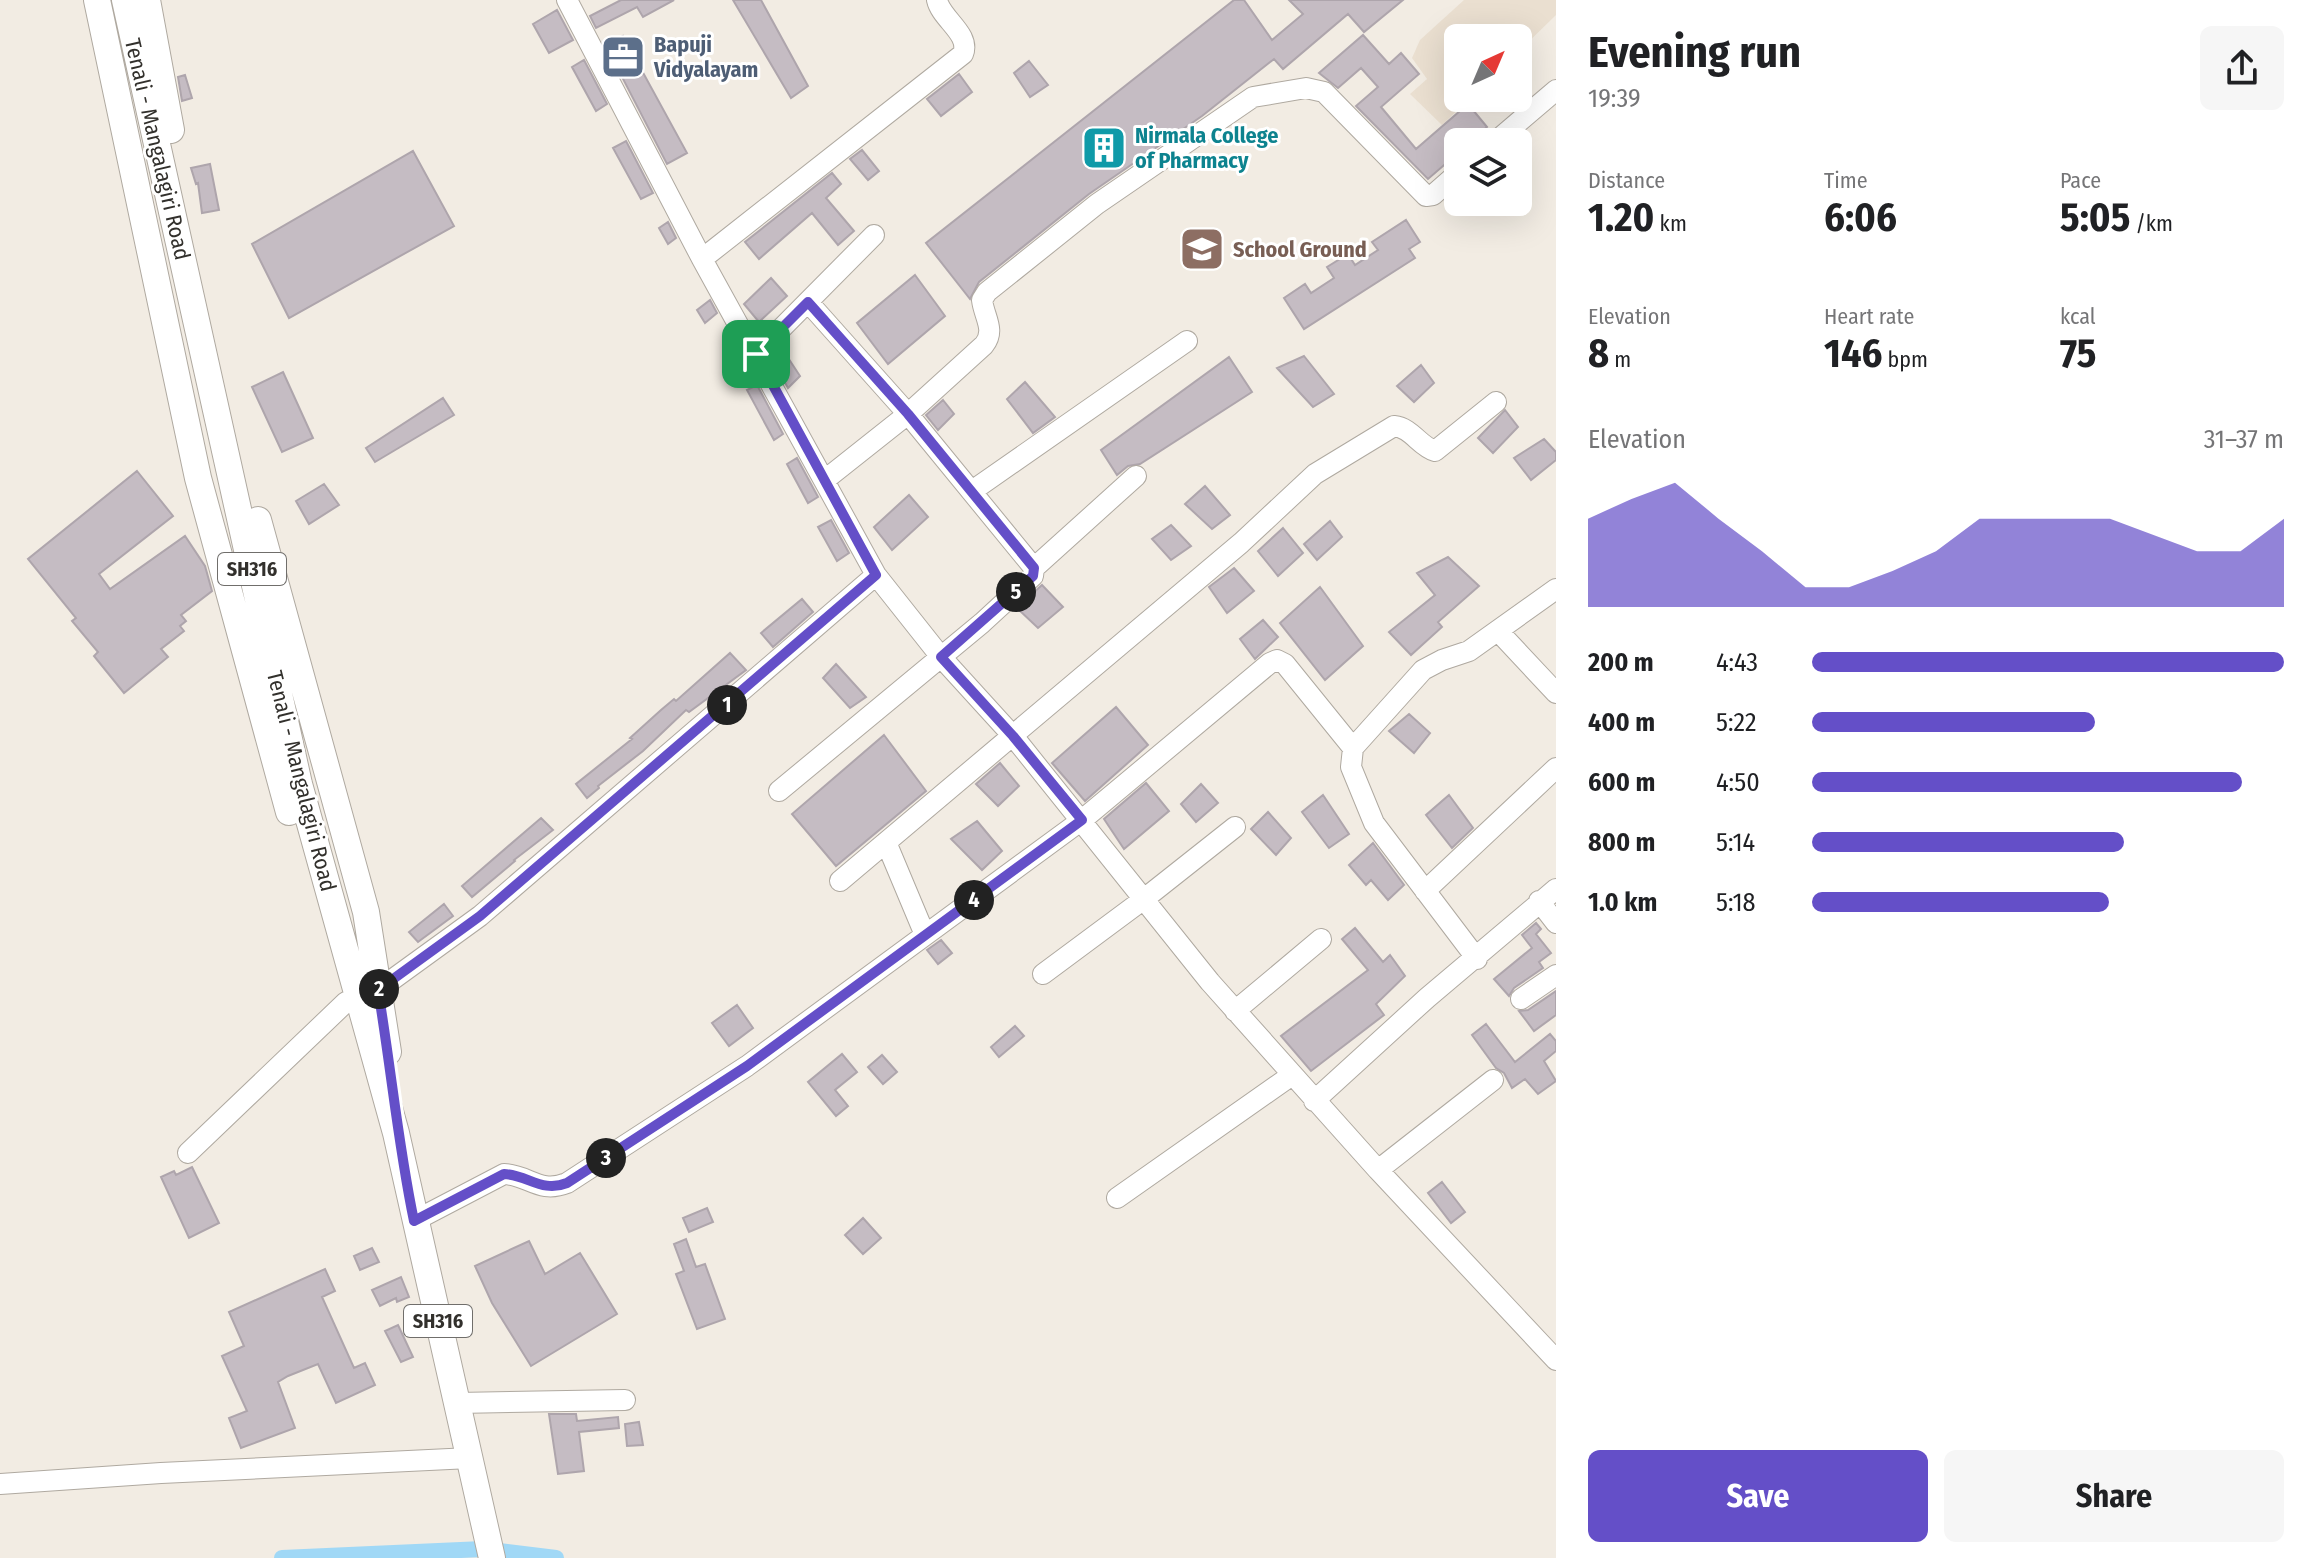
<!DOCTYPE html>
<meta charset="utf-8">
<style>
:root{--surface:#fff;--page:#f6f6f6;--text:#202124;--muted:#757577;--accent:#644fc8}
body{margin:0;font-family:"Fira Sans Condensed",sans-serif;background:var(--page);color:var(--text);height:100vh;display:flex;flex-direction:column;font-size:30px;white-space:nowrap}
*{box-sizing:border-box;margin:0}
p{font-size:26px;color:var(--muted)}
.icon{flex:none;width:44px;height:44px;fill:none;stroke:currentColor;stroke-width:2;stroke-linecap:round;stroke-linejoin:round}
.map{position:relative;flex:1;overflow:hidden}
.side{display:flex;flex-direction:column;background:var(--surface);width:760px}
.side>*{flex:none}
.needle{width:52px;rotate:44deg}
.tools{position:absolute;left:1444px;top:24px;display:grid;gap:16px}
.tools a{display:grid;place-items:center;width:88px;height:88px;border-radius:12px;background:var(--surface);box-shadow:0 8px 32px #0002;font-size:40px}
.pin{position:absolute;display:grid;place-items:center;width:68px;height:68px;color:#fff;margin:-34px;border-radius:16px;box-shadow:0 4px 12px #0006}
.km{position:absolute;width:40px;height:40px;margin:-20px;border-radius:50%;background:#222;color:#fff;font-size:22px;line-height:40px;text-align:center}
.round{display:grid;place-items:center;flex:none;width:84px;height:84px;border-radius:12px;background:var(--page)}
.headline{display:flex;align-items:center;justify-content:space-between;height:136px;padding:0 32px}
h1{font-size:44px;font-weight:700;line-height:60px}
.stats{display:grid;grid-template-columns:repeat(3,1fr);gap:12px;height:136px;padding:8px 32px}
.stats div{display:grid;align-content:center}
.stats b{font-size:40px;font-weight:700}
.stats small{font-size:22px;font-weight:400}
.stats p{font-size:22px}
.chart{height:224px;padding:16px 32px}
.chart p{display:flex;justify-content:space-between}
.chart svg{width:100%;height:144px;margin-top:8px;fill:var(--accent);opacity:.7}
.cta{display:flex;gap:16px;margin-top:auto;padding:16px 32px}
.cta a{flex:1;height:92px;border-radius:12px;background:var(--accent);color:#fff;font-size:32px;font-weight:700;line-height:92px;text-align:center}
.cta a+a{background:var(--page);color:var(--text)}
ul{padding:0 32px;list-style:none;font-size:26px}
li{display:grid;grid-template-columns:128px 96px 1fr;align-items:center;height:60px}
li i{height:20px;border-radius:10px;background:var(--accent)}
main{display:flex;flex:1;min-height:0}
.map>svg:first-child{display:block}
.built{fill:#eadfd0}
.lines{fill:none;stroke-linecap:round;stroke-linejoin:round}
.canal{stroke:#a0d8f6;stroke-width:16}
.building{fill:#c5bcc3;stroke:#aea5ac;stroke-width:2}
.minor-casing{stroke:#afa9a0;stroke-width:22}
.major-casing{stroke:#afa9a0;stroke-width:28}
.minor{stroke:#fff;stroke-width:20}
.major{stroke:#fff;stroke-width:26}
.route-casing{stroke:#fff;stroke-width:16}
.route{stroke:#644fc8;stroke-width:10}
.labels{text-anchor:middle;stroke-width:6;stroke-linejoin:round;paint-order:stroke}
.shield{fill:#fff;stroke:#706e6b;stroke-width:2}
.shield-label{font-size:20px;font-weight:bold;fill:#32302c}
.service-label{font-size:22px;font-weight:bold;fill:#4e5e75;stroke:#fff;text-anchor:start}
.culture-label{font-size:22px;font-weight:bold;fill:#0d838f;stroke:#fff;text-anchor:start}
.street-label{font-size:22px;fill:#32302c;stroke:#fff}
.education-label{font-size:22px;font-weight:bold;fill:#785e54;stroke:#fff;text-anchor:start}
</style>
<main>
<div class="map">
<svg width="1556" height="1558" viewBox="0 0 1556 1558">
<rect width="100%" height="100%" fill="#f2ece3"/>
<path class="built" d="M1464,0H1556V15L1518,52V38H1458V98H1470L1442,125L1410,94L1427,79L1412,58L1420,40Z"/>
<g class="lines">
<path class="canal" d="M282,1558L483,1549L556,1558"/>
</g>
<path class="building" d="M621,0H674L643,17L637,7L596,28L590,16Z
M733,0H761L808,86L791,98Z
M1234,0H1244L1272,40L1303,14L1289,0H1403L1364,32L1348,14L1283,69L1274,59L1202,116L1089,194L979,282L970,299L926,243Z
M557,10L573,40L549,53L533,24Z
M1363,35L1389,64L1401,53L1419,74L1381,107L1416,149L1468,104L1487,127L1470,142H1458V153L1428,179L1356,106L1378,87L1361,68L1338,88L1319,73Z
M623,36L687,153L667,164L606,46Z
M584,60L607,104L596,111L572,67Z
M1029,61L1048,85L1030,97L1014,73Z
M959,74L972,92L941,116L927,99Z
M185,75L192,98L182,101L178,77Z
M626,141L653,193L641,199L613,148Z
M862,150L879,171L868,180L850,159Z
M413,151L454,226L289,318L252,244Z
M210,164L219,210L202,213L198,183L196,184L191,168Z
M832,173L841,184L826,198L854,231L838,245L812,213L759,259L745,242Z
M1406,220L1420,242L1409,249L1415,258L1304,329L1284,298L1305,284L1311,293L1334,278L1327,267L1348,254L1355,265L1378,250L1372,242Z
M668,222L676,238L668,244L659,228Z
M915,275L945,316L888,364L857,323Z
M771,278L787,296L759,322L744,304Z
M710,300L717,313L705,323L697,310Z
M781,347L800,376L788,388L771,357Z
M1304,356L1334,394L1313,407L1277,368Z
M1229,357L1252,392L1140,464L1128,466L1117,475L1101,450Z
M1421,365L1434,383L1414,402L1397,386Z
M283,372L313,438L282,452L252,387Z
M1025,382L1055,417L1033,433L1007,399Z
M757,385L783,434L774,440L747,390Z
M443,398L454,415L375,462L366,448Z
M943,400L954,414L938,430L926,415Z
M1505,410L1518,427L1493,453L1478,438Z
M1544,439L1556,452V460L1531,480L1514,458Z
M797,458L818,497L808,503L787,464Z
M137,471L173,516L99,574L110,589L185,536L205,566L212,591L181,615L186,621L180,626L184,631L161,649L168,657L124,693L94,656L98,652L72,621L76,618L28,559Z
M324,484L339,505L309,524L296,501Z
M1205,486L1230,515L1212,529L1185,504Z
M909,495L928,517L892,550L874,527Z
M831,520L849,553L837,561L818,527Z
M1330,521L1342,537L1317,560L1304,544Z
M1171,525L1191,546L1171,560L1152,539Z
M1283,528L1303,553L1278,576L1258,551Z
M1448,557L1479,586L1438,622L1442,627L1411,655L1389,632L1435,595L1417,573Z
M1234,568L1254,591L1227,613L1209,587Z
M1042,585L1063,607L1038,628L1017,608Z
M1320,587L1363,646L1325,680L1280,623Z
M802,599L813,612L773,647L761,633Z
M1263,620L1278,637L1255,659L1240,639Z
M730,653L746,670L689,712L686,710L643,751L598,786L599,788L587,798L576,784L632,739L630,738L661,710L674,699L676,701Z
M836,664L866,697L850,708L823,678Z
M1116,707L1148,745L1085,801L1052,763Z
M1409,714L1430,733L1414,753L1389,731Z
M884,735L926,791L836,866L792,814Z
M1000,763L1019,786L998,806L976,784Z
M1146,783L1169,811L1124,849L1104,819Z
M1201,784L1218,803L1196,822L1181,804Z
M1323,795L1349,834L1329,848L1302,812Z
M1449,795L1473,828L1452,848L1426,815Z
M1268,812L1291,838L1276,855L1251,829Z
M541,818L553,830L514,860L515,861L472,897L462,886Z
M977,821L1002,851L982,870L951,839Z
M1373,843L1404,885L1388,900L1371,880L1366,885L1349,865Z
M444,904L453,916L418,942L409,932Z
M1536,923L1541,929L1536,934L1551,953L1539,962L1543,968L1514,988L1509,996L1494,979L1532,948L1522,935Z
M1355,928L1383,962L1390,955L1405,976L1376,1004L1384,1015L1311,1071L1281,1036L1368,970L1342,939Z
M941,940L952,953L938,964L927,950Z
M1556,991V1015L1534,1031L1519,1011L1528,1010Z
M737,1005L753,1028L729,1046L712,1023Z
M1486,1024L1515,1062L1550,1034L1556,1041V1051L1544,1061L1556,1081L1538,1094L1525,1079L1512,1088L1504,1073L1496,1068L1472,1035Z
M1015,1026L1024,1036L999,1057L991,1047Z
M842,1054L857,1072L835,1090L848,1106L836,1116L808,1082Z
M882,1055L897,1072L883,1084L868,1067Z
M192,1167L219,1223L189,1238L161,1177L174,1171L176,1175Z
M1442,1182L1465,1212L1451,1223L1428,1193Z
M707,1208L713,1222L689,1232L683,1218Z
M863,1218L881,1238L863,1254L845,1235Z
M686,1239L696,1267L705,1264L725,1319L697,1329L676,1274L684,1271L674,1244Z
M529,1241L545,1274L580,1253L617,1314L531,1366L492,1303L475,1266Z
M372,1248L379,1262L360,1270L354,1256Z
M325,1269L335,1291L322,1297L354,1368L365,1363L375,1385L336,1403L318,1364L288,1376L278,1382L295,1428L241,1448L229,1418L247,1411L222,1356L244,1346L229,1312Z
M401,1277L409,1297L397,1302L396,1298L380,1306L372,1290Z
M398,1325L413,1357L401,1362L385,1331Z
M549,1414H576L577,1421L618,1417L619,1428L579,1432L584,1471L558,1474Z
M639,1422L643,1445L627,1446L625,1424Z"/>
<g class="lines">
<g class="minor-casing">
<path id="minor" d="M567,0L702,259L876,575L941,657L1013,736L1210,982L1378,1170L1556,1360
M1495,142L1556,90
M702,259L963,54C971,34 941,19 937,0
M756,354L874,235
M826,479L908,414L984,345C996,330 984,317 982,300L987,292L1097,204L1253,97L1306,88L1324,92L1426,196L1433,195L1458,173
M972,491L1187,341
M1034,568L1136,476
M1498,631L1556,693
M779,791L982,623L1033,576L1034,568L908,414L808,302
M886,842L925,935
M840,881L1241,543L1315,474L1394,426C1412,428 1419,446 1435,451L1496,402
M1425,891L1556,768
M1539,901L1556,923
M1477,959L1374,823L1351,767L1353,748L1423,670L1442,660L1469,651L1556,589
M1043,974L1144,899L1235,827
M378,990L480,916L876,575
M1521,999L1556,975
M1235,1011L1321,939
M1314,1101L1427,998L1556,889
M188,1153L346,1002
M1378,1170L1493,1080
M1117,1198L1292,1075
M414,1221L504,1174C529,1175 539,1194 567,1183L747,1066L1082,820L1270,663L1277,660L1285,664L1353,748
M457,1403L625,1400
M0,1484L161,1473L470,1458"/>
</g>
<g class="major-casing">
<path id="major" d="M97,0L198,478L289,812
M125,0L299,784L396,1133L492,1558
M147,0L171,130
M258,520L366,912L388,1052"/>
</g>
<use href="#minor" class="minor"/>
<use href="#major" class="major"/>
</g>
<g class="lines">
<g class="route-casing">
<path id="route" d="M808,302L908,414L1034,568L1033,576L941,657L1013,736L1082,820L747,1066L567,1183C542,1193 528,1175 504,1174L414,1221C398,1145 391,1067 378,990L480,916L876,575L756,354Z"/>
</g>
<use href="#route" class="route"/>
</g>
<defs>
<g id="office-square" transform="scale(2.3)"><rect x="-9" y="-9" width="18" height="18" rx="4" fill="#5c6f8a" stroke="#fff"/><path d="M-6-3h4V-5.5h4V-3h4V5H-6ZM-1-4.5V-3h2v-1.5ZM-6 0V1H6V0Z" fill="#fff"/></g>
<g id="building-square" transform="scale(2.3)"><rect x="-9" y="-9" width="18" height="18" rx="4" fill="#0f9aa8" stroke="#fff"/><path d="M-4-6H4V6H1V3H-1V6H-4ZM-2.5-4.3h1.7v1.8h-1.7ZM.8-4.3h1.7v1.8H.8ZM-2.5-1h1.7V.8h-1.7ZM.8-1h1.7V.8H.8Z" fill="#fff"/></g>
<g id="school-square" transform="scale(2.3)"><rect x="-9" y="-9" width="18" height="18" rx="4" fill="#8d6e63" stroke="#fff"/><path d="M0-5L7-2L0 1L-7-2ZM-4 1L0 2.5L4 1V4Q0 6-4 4Z" fill="#fff"/></g>
</defs>
<g fill-rule="evenodd">
<use href="#office-square" x="623" y="57"/>
<use href="#building-square" x="1104" y="148"/>
<use href="#school-square" x="1202" y="249"/>
</g>
<g class="labels">
<g class="shield">
<rect x="218" y="553" width="68" height="32" rx="6"/>
<rect x="404" y="1305" width="68" height="32" rx="6"/>
</g>
<g class="shield-label">
<text x="252" y="576">SH316</text>
<text x="438" y="1328">SH316</text>
</g>
<g class="service-label">
<text x="654" y="52">Bapuji<tspan x="654" dy="25">Vidyalayam</tspan></text>
</g>
<g class="culture-label">
<text x="1135" y="143">Nirmala College<tspan x="1135" dy="25">of Pharmacy</tspan></text>
</g>
<g class="street-label">
<text transform="translate(158 149) rotate(77)" y="8">Tenali - Mangalagiri Road</text>
<text transform="translate(302 781) rotate(76)" y="8">Tenali - Mangalagiri Road</text>
</g>
<g class="education-label">
<text x="1233" y="257">School Ground</text>
</g>
</g>
</svg>
<div class="tools">
<a><svg class="needle" viewBox="-14 -14 28 28"><path d="M0-13l5 13h-10z" fill="#e53935"/><path d="M0 13l5-13h-10z" fill="#757577"/></svg></a>
<a><svg class="icon" aria-label="layers" viewBox="0 0 24 24"><path d="M12 4l9 5-9 5-9-5zM3 14l9 5 9-5"/></svg></a>
</div>
<div class="pin" style="left:756px;top:354px;background:#1e9e55"><svg class="icon" aria-label="arrive" viewBox="0 0 24 24"><path d="M6 21V4h12l-3 4 3 4H6"/></svg></div>
<b class="km" style="left:727px;top:705px">1</b>
<b class="km" style="left:379px;top:989px">2</b>
<b class="km" style="left:606px;top:1158px">3</b>
<b class="km" style="left:974px;top:900px">4</b>
<b class="km" style="left:1016px;top:592px">5</b>
</div>
<section class="side">
<div class="headline"><div><h1>Evening run</h1><p>19:39</p></div><a class="round"><svg class="icon" aria-label="share" viewBox="0 0 24 24"><path d="M12 15V3M7 8l5-5 5 5M5 13v7h14v-7"/></svg></a></div>
<div class="stats">
<div><p>Distance</p><b>1.20<small> km</small></b></div>
<div><p>Time</p><b>6:06</b></div>
<div><p>Pace</p><b>5:05<small> /km</small></b></div>
</div>
<div class="stats">
<div><p>Elevation</p><b>8<small> m</small></b></div>
<div><p>Heart rate</p><b>146<small> bpm</small></b></div>
<div><p>kcal</p><b>75</b></div>
</div>
<div class="chart"><p><span>Elevation</span>31–37 m</p>
<svg viewBox="0 0 160 44" preserveAspectRatio="none"><path d="M0 44V17L10 11L20 6L30 17L40 27L50 38L60 38L70 33L80 27L90 17L100 17L110 17L120 17L130 22L140 27L150 27L160 17V44z"/></svg>
</div>
<ul>
<li><b>200 m</b>4:43<i style="width:100%"></i></li>
<li><b>400 m</b>5:22<i style="width:60%"></i></li>
<li><b>600 m</b>4:50<i style="width:91%"></i></li>
<li><b>800 m</b>5:14<i style="width:66%"></i></li>
<li><b>1.0 km</b>5:18<i style="width:63%"></i></li>
</ul>
<div class="cta"><a>Save</a><a>Share</a></div>
</section>
</main>
